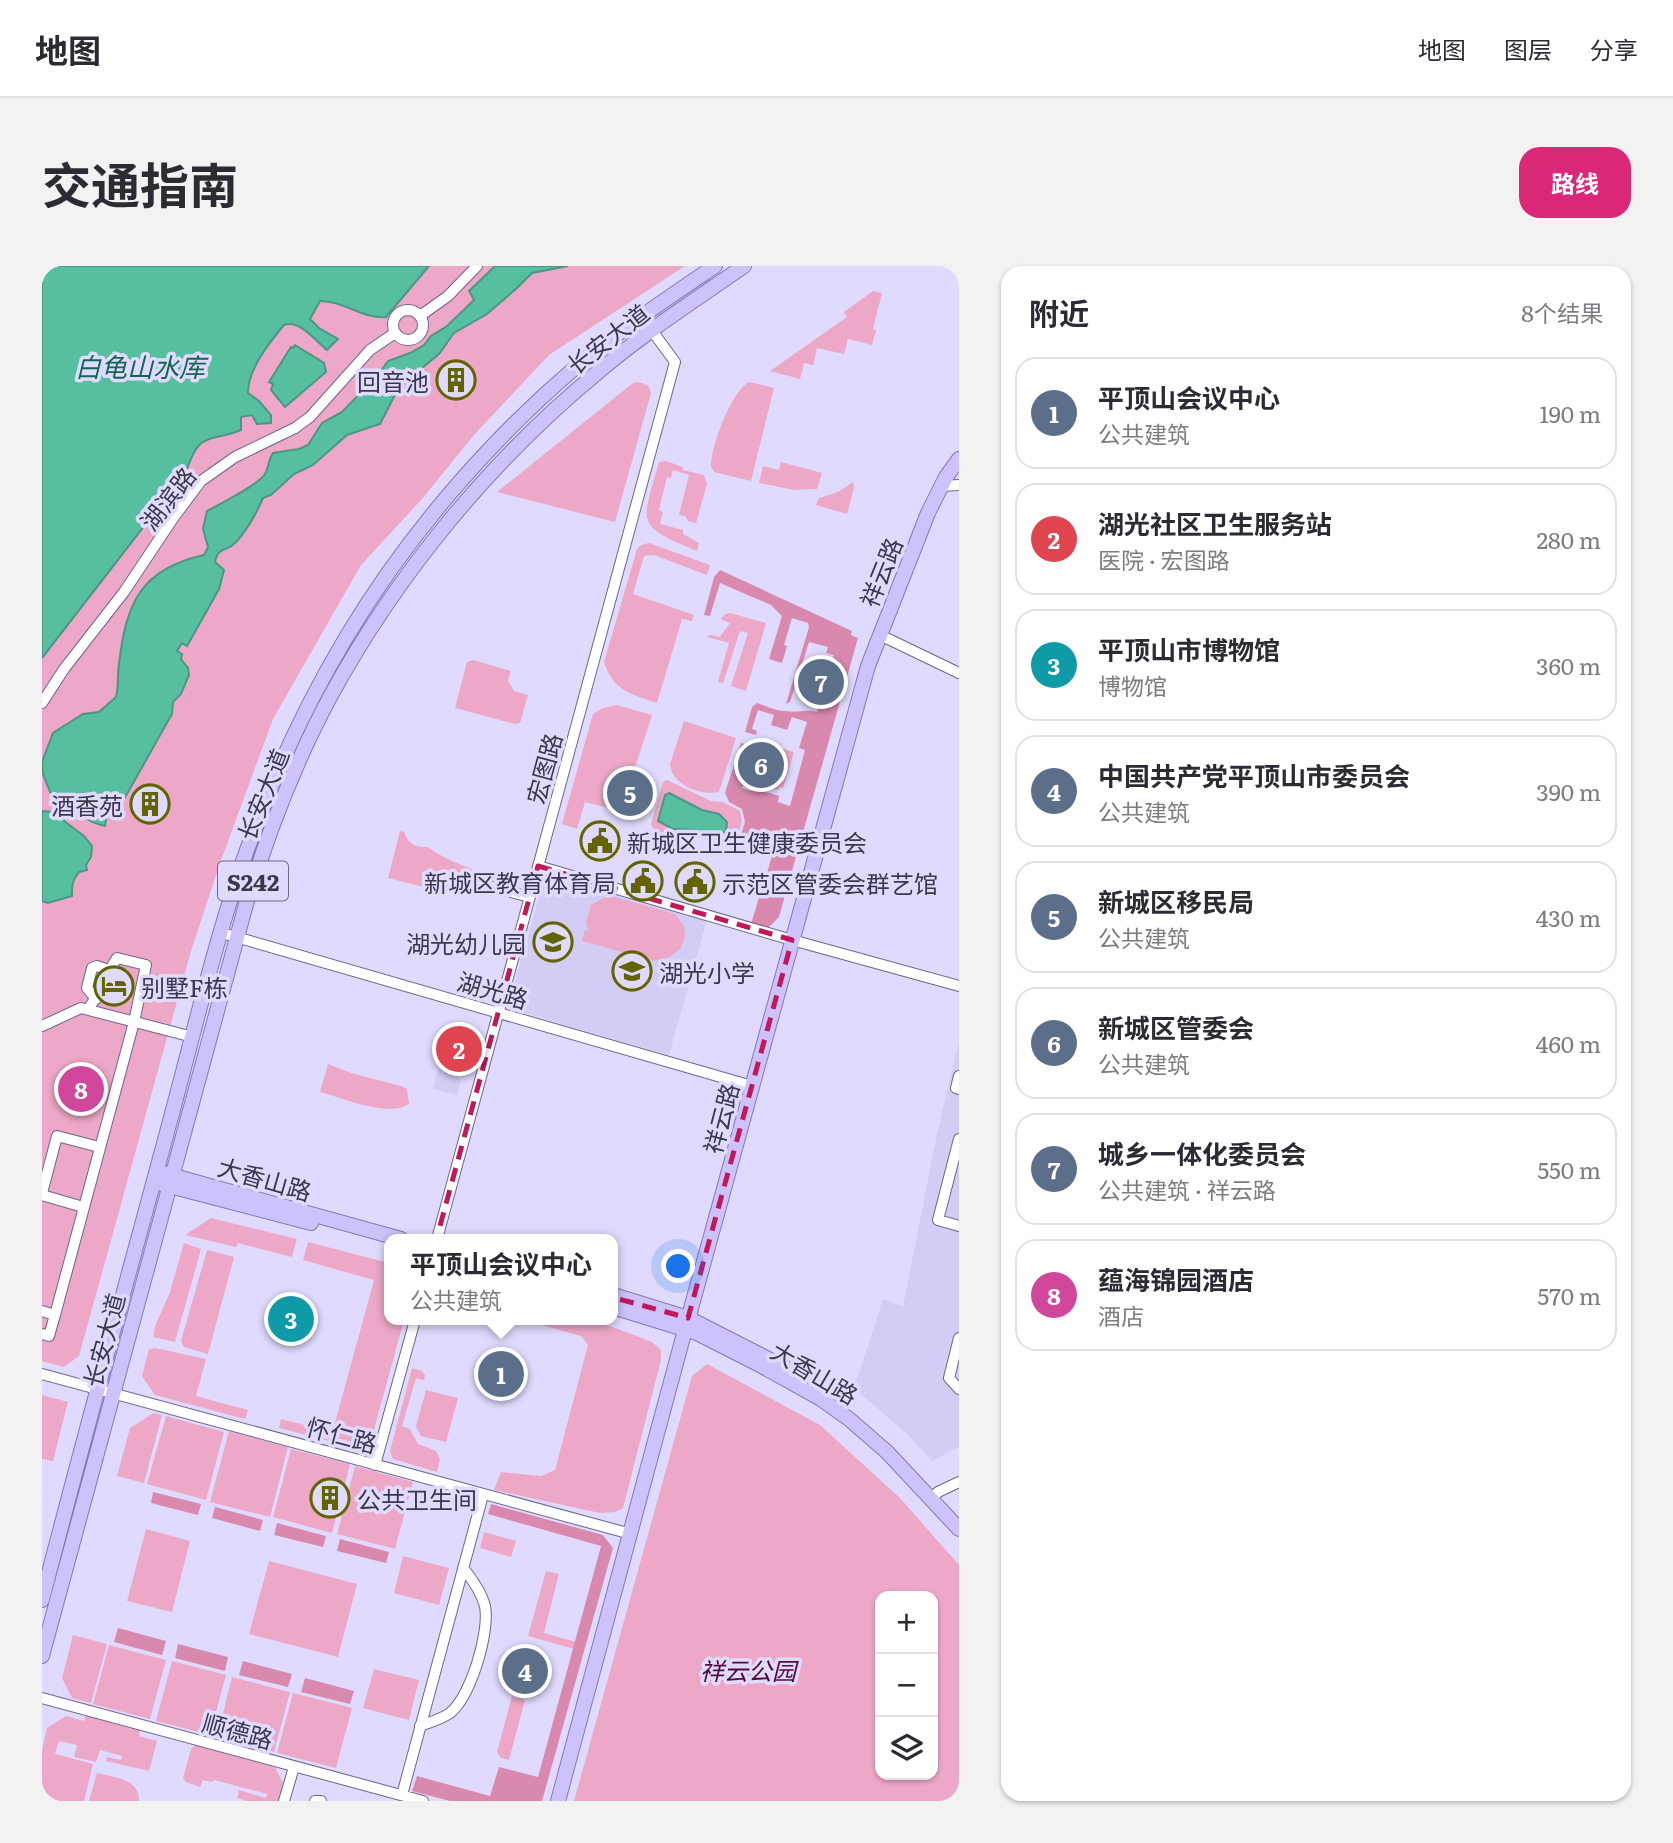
<!DOCTYPE html>
<html lang="zh">
<meta charset="utf-8">
<style>
body{margin:0;font-family:Literata,"Noto Sans SC",serif;background:#f2f2f3;color:#2b2b33}
.controls{position:absolute;right:21px;bottom:21px;display:grid;overflow:hidden;border-radius:14px;box-shadow:0 2px 5px #0004}
.controls button{width:63px;height:63px;display:grid;place-items:center;padding:0;border:0;border-bottom:2px solid #e1e1e2;background:#fff;color:#2b2b33;font:35px sans-serif}
.you{position:absolute;left:637px;top:1001px;width:24px;height:24px;margin:-18px;border:5px solid #fff;border-radius:50%;background:#1a73e8;box-shadow:0 0 0 10px #1a73e833}
.badge{display:grid;place-items:center;width:46px;height:46px;border-radius:50%;background:#db2777;color:#fff;font-size:23px;font-weight:700}
.pin{position:absolute;translate:-50% -50%;border:4px solid #fff;box-shadow:0 2px 7px #0006}
.popup{position:absolute;left:342px;top:968px;width:234px;height:91px;box-sizing:border-box;display:grid;place-content:center;border-radius:14px;background:#fff;filter:drop-shadow(0 2px 5px #0005);font-size:23px;white-space:nowrap;color:#7c7c81}
.popup b{font-size:26px;color:#2b2b33}
.popup::after{content:'';position:absolute;left:50%;top:100%;margin-left:-14px;border:14px solid transparent;border-top-color:#fff}
.list{margin:0;padding:0;list-style:none}
h2{display:flex;justify-content:space-between;align-items:center;height:91px;margin:0;padding:0 28px;font-size:30px}
h2 small{font-size:23px;font-weight:400;color:#7c7c81}
.list li{display:grid;grid-template-columns:46px 1fr auto;gap:21px;align-items:center;box-sizing:border-box;height:112px;margin:0 14px 14px;padding:0 14px;border:2px solid #e1e1e2;border-radius:21px}
.list b{display:block;font-size:26px;white-space:nowrap}
.list p{margin:0;font-size:23px;white-space:nowrap;color:#7c7c81}
.list em{font-size:23px;font-style:normal;color:#7c7c81}
.icon{flex:none;width:38px;height:38px;fill:none;stroke:currentColor;stroke-width:2;stroke-linecap:round;stroke-linejoin:round}
.map{position:relative;flex:none;width:917px;height:1535px;overflow:hidden;border-radius:21px}
header{display:flex;align-items:center;gap:42px;box-sizing:border-box;height:98px;padding:0 35px;background:#fff;border-bottom:2px solid #e1e1e2}
header strong{font-size:33px}
nav{display:flex;gap:38px;margin-inline-start:auto;font-size:24px}
.intro{display:flex;align-items:center;justify-content:space-between;box-sizing:border-box;height:168px;padding:0 42px}
h1{margin:0;font-size:49px}
.button{padding:18px 32px;border-radius:21px;background:#db2777;color:#fff;font-size:24px;font-weight:700}
main{display:flex;gap:42px;padding:0 42px}
aside{flex:1;background:#fff;border-radius:21px;box-shadow:0 2px 5px #0004}
.map>svg:first-child{display:block}
.built{fill:#d3cdf5}
.green{fill:#eca8c6;fill-rule:evenodd}
.forest{fill:#da89ae}
.water{fill:#55bfa0;stroke:#4d9686;stroke-width:2}
.lines{fill:none;stroke-linecap:round;stroke-linejoin:round}
.minor-casing{stroke:#6c668c;stroke-width:12}
.major-casing{stroke:#8478ba;stroke-width:16}
.minor{stroke:#fff;stroke-width:10}
.major{stroke:#cdc3fa;stroke-width:14}
.marked{fill:none;stroke:#c2185b;stroke-width:5;stroke-dasharray:14 9;stroke-linejoin:round}
.labels{text-anchor:middle;dominant-baseline:central;stroke-width:7;stroke-linejoin:round;paint-order:stroke}
.shield{fill:#e0dbfe;stroke:#6c697f;stroke-width:2}
.shield-label{font-size:23px;font-weight:bold;fill:#3b3849}
.street-label{font-size:24px;fill:#3b3849;stroke:#e0dbfe}
.poi-label{font-size:24px;fill:#3b3849;stroke:#e0dbfe;text-anchor:start}
.park-label{font-size:24px;font-style:italic;fill:#520933;stroke:#e0dbfe}
.water-label{font-size:26px;font-style:italic;fill:#136752;stroke:#e0dbfe}
</style>
<header>
<strong>地图</strong>
<nav><a>地图</a><a>图层</a><a>分享</a></nav>
</header>
<div class="intro"><h1>交通指南</h1><a class="button">路线</a></div>
<main>
<div class="map">
<svg width="917" height="1535" viewBox="0 0 917 1535">
<rect width="100%" height="100%" fill="#e0dbfe"/>
<path class="built" d="M 511,612 L 665,654 L 627,789 L 479,746 L 469,729 L 501,617 Z
M 405,772 L 421,776 L 411,810 L 419,813 L 415,829 L 391,823 Z
M 917,775 L 917,1181 L 890,1195 L 867,1170 L 805,1116 L 815,1113 L 841,1033 L 861,1040 L 895,868 Z"/>
<path class="green" d="M 387,0 L 643,0 L 507,89 L 432,169 L 380,233 L 319,299 L 231,453 L 178,597 L 149,685 L 37,1090 L 22,1101 L 0,1095 L 0,392 L 144,206 C 153,180 159,172 188,168 L 199,151 L 210,149 L 217,135 L 206,127 C 206,106 229,70 246,57 L 255,58 L 285,84 L 295,72 L 277,62 L 268,53 L 278,35 L 293,35 L 332,52 Z
M 831,25 L 840,27 L 831,63 L 834,64 L 830,79 L 806,73 L 802,88 L 775,82 L 771,99 L 762,97 L 758,113 L 728,105 L 805,51 L 802,46 Z
M 596,116 L 606,119 L 609,127 L 573,256 L 455,226 L 591,117 Z
M 707,116 L 732,122 L 709,215 L 672,206 L 669,200 C 669,180 689,126 707,116 Z
M 624,195 L 641,201 L 641,204 L 662,209 L 665,218 L 654,257 L 646,255 L 643,250 L 637,249 L 647,209 L 631,204 L 629,212 L 625,211 L 617,244 L 621,246 L 618,258 L 641,264 L 641,268 L 657,277 L 655,285 C 593,259 599,259 617,196 Z
M 739,196 L 780,207 L 775,223 L 752,224 L 717,217 L 721,200 L 737,204 Z
M 811,216 L 812,222 L 805,248 L 774,239 L 777,232 L 796,226 Z
M 607,277 L 668,299 L 665,309 L 612,289 L 602,290 L 591,328 L 652,349 L 650,355 L 640,353 L 615,437 C 589,428 571,425 562,396 L 595,283 L 599,279 Z
M 688,347 L 724,357 L 704,425 L 689,420 L 706,367 L 698,365 L 681,417 L 676,416 L 687,377 L 665,371 L 668,369 L 678,371 L 688,357 L 678,353 L 684,348 Z
M 431,394 L 469,405 L 466,414 L 472,425 L 486,429 L 478,457 L 473,458 L 413,442 L 425,396 Z
M 575,439 L 610,449 L 579,545 L 543,536 L 535,563 L 520,558 L 551,448 L 561,442 Z
M 642,455 L 694,472 L 677,526 C 658,530 630,519 628,498 Z
M 731,480 L 752,486 L 741,522 L 737,521 L 736,524 L 719,519 Z
M 625,514 L 669,535 L 681,536 L 698,545 L 700,555 L 695,573 L 669,576 L 657,571 L 625,568 L 611,563 L 609,558 L 621,516 Z
M 358,565 L 362,566 C 367,579 373,581 386,581 C 397,590 416,598 430,603 L 432,609 L 449,615 L 448,623 L 429,622 L 414,629 L 346,612 Z
M 569,630 L 633,648 L 642,660 L 643,671 L 638,683 L 628,691 L 613,695 L 540,675 L 543,664 L 547,665 L 544,657 L 549,639 L 561,632 Z
M 286,798 L 309,807 L 359,820 L 365,823 L 367,838 C 346,852 302,832 278,826 Z
M 169,952 L 255,973 L 250,991 L 196,977 L 194,981 L 143,969 Z
M 266,976 L 347,997 L 347,1054 L 362,1054 L 328,1178 L 319,1183 L 237,1162 L 239,1153 L 286,1165 L 291,1164 L 332,1014 L 261,994 Z
M 142,977 L 159,983 L 133,1076 L 111,1071 L 113,1060 L 128,1026 Z
M 165,984 L 192,991 L 166,1088 L 142,1081 L 139,1075 Z
M 482,1054 L 552,1054 L 610,1076 L 619,1084 L 619,1094 L 581,1242 L 573,1246 L 558,1247 L 452,1224 L 459,1206 L 499,1210 L 513,1204 L 546,1079 L 539,1070 Z
M 113,1082 L 164,1093 L 154,1130 L 206,1144 L 203,1153 L 113,1129 L 100,1110 L 107,1083 Z
M 665,1098 L 778,1159 L 858,1232 L 917,1299 L 917,1535 L 532,1535 L 650,1110 ZM 838,1330 L 891,1330 L 891,1509 L 838,1509 Z
M 370,1102 L 380,1105 L 383,1109 L 382,1114 L 374,1112 L 360,1160 L 368,1163 L 376,1178 L 394,1185 L 398,1193 L 395,1206 L 351,1193 L 348,1185 Z
M 384,1124 L 416,1132 L 404,1176 L 379,1170 L 374,1160 Z
M 0,1129 L 26,1136 L 11,1195 L 1,1193 L 0,1195 Z
M 112,1147 L 120,1149 L 102,1217 L 75,1210 L 88,1162 Z
M 124,1150 L 182,1166 L 164,1234 L 105,1218 Z
M 187,1165 L 246,1181 L 228,1251 L 168,1236 Z
M 249,1183 L 308,1198 L 290,1267 L 231,1251 Z
M 313,1200 L 371,1216 L 353,1283 L 295,1268 Z
M 104,1263 L 148,1275 L 130,1346 L 85,1335 Z
M 442,1266 L 474,1275 L 469,1291 L 438,1282 Z
M 361,1290 L 407,1302 L 397,1339 L 352,1327 Z
M 227,1295 L 315,1318 L 296,1391 L 207,1368 Z
M 504,1305 L 517,1308 L 502,1367 L 534,1376 L 532,1383 L 486,1370 Z
M 31,1369 L 65,1378 L 49,1437 L 30,1432 L 20,1412 Z
M 67,1379 L 124,1394 L 108,1453 L 51,1438 Z
M 130,1395 L 184,1409 L 168,1469 L 114,1455 Z
M 332,1403 L 377,1414 L 367,1454 L 321,1442 Z
M 190,1411 L 248,1426 L 232,1486 L 175,1472 Z
M 251,1427 L 310,1442 L 294,1502 L 235,1487 Z
M 470,1430 L 483,1434 L 467,1494 L 459,1492 L 455,1486 Z
M 44,1448 L 98,1464 L 97,1470 L 115,1475 L 107,1505 L 64,1495 L 65,1491 L 79,1494 L 80,1490 L 58,1484 L 54,1496 L 32,1491 L 35,1479 L 17,1475 L 13,1488 L 51,1498 L 42,1535 L 0,1535 L 0,1485 L 5,1462 L 24,1450 L 42,1455 Z
M 153,1479 L 233,1501 L 241,1517 L 237,1535 L 205,1535 L 195,1532 L 197,1524 L 224,1532 L 225,1528 L 172,1514 L 170,1516 L 161,1514 L 158,1521 L 144,1516 L 141,1512 L 149,1483 Z
M 55,1507 C 72,1511 98,1513 97,1535 L 47,1535 Z"/>
<path class="forest" d="M 678,304 L 810,365 L 809,369 L 816,372 L 737,651 L 727,661 L 709,658 L 718,628 L 721,628 L 722,625 L 720,624 L 730,590 L 732,590 L 733,587 L 697,574 L 703,556 L 700,543 L 687,536 L 683,527 L 699,477 L 718,483 L 709,513 L 703,512 L 700,522 L 709,525 L 710,522 L 737,530 L 736,536 L 748,540 L 763,484 L 757,482 L 765,456 L 750,451 L 745,464 L 729,459 L 732,449 L 716,444 L 710,463 L 715,465 L 714,469 L 703,466 L 710,441 L 715,437 C 724,440 734,445 743,445 C 756,447 763,443 775,446 L 792,389 L 784,387 L 786,381 L 767,376 L 748,436 L 744,438 L 767,361 L 766,357 L 750,352 L 742,379 L 745,380 L 740,397 L 727,393 L 740,350 L 729,339 L 678,317 L 668,350 L 662,349 L 672,311 Z
M 111,1226 L 159,1238 L 156,1249 L 109,1237 Z
M 449,1238 L 561,1269 L 571,1282 L 500,1535 L 408,1535 L 370,1525 L 375,1510 L 448,1530 L 457,1501 L 496,1511 L 559,1280 L 446,1248 Z
M 173,1241 L 221,1254 L 218,1265 L 170,1252 Z
M 235,1257 L 284,1270 L 281,1281 L 232,1269 Z
M 298,1273 L 347,1286 L 344,1297 L 295,1285 Z
M 76,1362 L 124,1375 L 120,1389 L 72,1376 Z
M 136,1378 L 186,1391 L 183,1405 L 133,1392 Z
M 201,1395 L 250,1408 L 246,1421 L 197,1409 Z
M 263,1412 L 312,1425 L 308,1438 L 259,1426 Z"/>
<path class="water" d="M 0,0 L 387,0 L 344,51 C 320,53 303,35 278,35 L 268,53 L 277,62 L 296,73 L 285,84 C 274,75 257,53 242,59 C 227,77 206,103 206,127 L 217,135 L 229,149 L 229,157 L 215,158 L 210,149 L 199,151 L 199,164 C 165,177 157,165 144,206 L 0,392 Z
M 453,0 L 526,0 L 490,7 L 475,22 L 445,48 L 412,67 L 397,88 L 357,121 L 338,158 L 305,169 L 271,199 L 252,208 L 229,229 L 221,232 C 215,246 204,266 193,277 C 184,287 177,279 173,296 L 182,304 L 177,323 L 145,380 L 140,377 L 135,385 L 140,388 L 139,393 L 146,402 L 147,409 L 139,428 L 131,436 L 130,448 L 72,551 L 65,548 L 63,560 C 49,557 38,550 31,538 L 25,538 L 21,548 L 22,555 L 42,570 L 50,580 L 49,591 L 44,599 L 45,604 L 37,606 C 30,615 30,619 30,630 L 6,637 L 0,635 L 0,545 L 13,546 L 17,536 L 8,526 L 1,508 L 0,496 L 11,467 L 41,448 L 57,446 L 74,431 C 77,420 75,410 77,398 C 84,338 98,303 162,289 L 166,281 L 161,263 L 165,245 C 179,237 215,220 223,208 C 227,201 226,194 231,187 L 257,183 L 266,179 L 280,157 L 300,146 L 336,109 L 346,95 L 368,87 L 382,79 L 389,70 L 405,60 L 432,34 L 427,25 Z
M 253,79 L 282,97 L 284,106 L 243,141 L 229,124 L 231,118 L 227,116 L 249,81 L 251,82 Z
M 627,527 L 660,544 L 677,548 L 685,556 L 684,566 L 666,568 L 654,564 L 631,563 L 616,555 L 623,529 Z"/>
<g class="lines">
<g class="minor-casing">
<path id="minor" d="M351 59a15 15 0 1 1 30 0a15 15 0 1 1-30 0Z
M 378,50 L 406,30 L 435,0
M 899,220 L 917,219
M 838,369 L 917,407
M 0,437 L 22,403 L 82,326 L 132,251 L 159,215 L 193,191 L 253,162 L 268,151 L 328,84 L 353,67
M 496,600 L 750,674 L 917,720
M 450,621 L 488,631
M 180,667 L 710,820
M 54,733 L 45,722 L 50,702 L 55,700 L 66,704
M 0,760 L 39,742 L 151,771
M 917,810 L 914,822 L 917,823
M 917,873 L 896,954 L 917,960
M 0,927 L 15,870 L 57,881
M 0,929 L 41,941
M 395,973 L 633,96 L 600,51
M 0,1045 L 13,1049 L 7,1070 L 0,1068
M 13,1049 L 92,756 L 104,699 L 75,692 C 64,708 58,728 46,743
M 917,1072 L 907,1112 L 917,1123
M 0,1108 L 589,1268
M 333,1199 L 373,1054
M 890,1232 L 896,1226 L 917,1216
M 0,1432 L 381,1535
M 378,1460 C 388,1456 400,1453 408,1447 C 429,1430 448,1366 443,1340 C 439,1325 430,1313 421,1302
M 360,1529 L 441,1229
M 242,1535 L 252,1501
M 273,1535 L 279,1535"/>
</g>
<g class="major-casing">
<path id="major" d="M 121,907 L 359,973
M 120,918 L 269,957
M 571,1029 L 646,1052 L 744,1102
M 571,1041 L 655,1067 L 716,1098 L 779,1133 L 807,1153 L 845,1186 L 917,1263
M 0,1334 C 41,1174 85,1015 128,855 C 156,751 180,644 220,544 C 243,484 272,425 305,370 C 365,270 446,176 535,100 C 578,64 626,32 673,0
M 0,1390 L 203,642 C 225,569 252,498 288,431 C 355,308 448,195 556,106 C 602,67 653,34 702,0
M 516,1535 L 637,1086 L 826,400 L 886,247 L 904,211 L 917,193"/>
</g>
<use href="#minor" class="minor"/>
<use href="#major" class="major"/>
</g>
<path class="marked" d="M 496,600 L 750,674 L 646,1052 L 392,982 Z"/>
<defs>
<g id="building-ring" transform="scale(2.0125)"><circle r="9.5" fill="#e0dbfe" stroke="#626400" stroke-width="1.5"/><path d="M-4-6H4V6H1V3H-1V6H-4ZM-2.5-4.3h1.7v1.8h-1.7ZM.8-4.3h1.7v1.8H.8ZM-2.5-1h1.7V.8h-1.7ZM.8-1h1.7V.8H.8Z" fill="#626400"/></g>
<g id="civic-ring" transform="scale(2.0125)"><circle r="9.5" fill="#e0dbfe" stroke="#626400" stroke-width="1.5"/><path d="M-.6-6.5H3V-4.5H.6V-3L4-1V1h2V6H-6V1h2V-1L-.6-3ZM-1.2 2.5V6h2.4V2.5Z" fill="#626400"/></g>
<g id="school-ring" transform="scale(2.0125)"><circle r="9.5" fill="#e0dbfe" stroke="#626400" stroke-width="1.5"/><path d="M0-5L7-2L0 1L-7-2ZM-4 1L0 2.5L4 1V4Q0 6-4 4Z" fill="#626400"/></g>
<g id="hotel-ring" transform="scale(2.0125)"><circle r="9.5" fill="#e0dbfe" stroke="#626400" stroke-width="1.5"/><path d="M-6-4.5h1.5V1H6V5H4.5V3h-9V5H-6ZM-4 0a1.8 1.8 0 1 1 3.6 0ZM.5 0V-2.5h3Q6-2.5 6 0Z" fill="#626400"/></g>
</defs>
<g fill-rule="evenodd">
<use href="#building-ring" x="414" y="114"/>
<use href="#building-ring" x="108" y="538"/>
<use href="#civic-ring" x="558" y="575"/>
<use href="#civic-ring" x="601" y="615"/>
<use href="#civic-ring" x="653" y="616"/>
<use href="#school-ring" x="511" y="676"/>
<use href="#school-ring" x="590" y="705"/>
<use href="#hotel-ring" x="72" y="720"/>
<use href="#building-ring" x="288" y="1232"/>
</g>
<g class="labels">
<rect class="shield" x="176" y="595.5" width="70" height="39" rx="5"/>
<g class="shield-label">
<text x="211" y="615">S242</text>
</g>
<g class="street-label">
<text transform="translate(565 72) rotate(-38)">长安大道</text>
<text transform="translate(125 232) rotate(-52)">湖滨路</text>
<text transform="translate(838 306) rotate(-68)">祥云路</text>
<text transform="translate(501 502) rotate(-75)">宏图路</text>
<text transform="translate(220 528) rotate(-68)">长安大道</text>
<text transform="translate(451 723) rotate(16)">湖光路</text>
<text transform="translate(678 852) rotate(-75)">祥云路</text>
<text transform="translate(223 912) rotate(16)">大香山路</text>
<text transform="translate(61 1074) rotate(-75)">长安大道</text>
<text transform="translate(773 1106) rotate(31)">大香山路</text>
<text transform="translate(300 1168) rotate(15)">怀仁路</text>
<text transform="translate(196 1464) rotate(15)">顺德路</text>
</g>
<g class="poi-label">
<text x="387" y="114" text-anchor="end">回音池</text>
<text x="81" y="538" text-anchor="end">酒香苑</text>
<text x="585" y="575">新城区卫生健康委员会</text>
<text x="574" y="615" text-anchor="end">新城区教育体育局</text>
<text x="680" y="616">示范区管委会群艺馆</text>
<text x="484" y="676" text-anchor="end">湖光幼儿园</text>
<text x="617" y="705">湖光小学</text>
<text x="99" y="720">别墅F栋</text>
<text x="315" y="1232">公共卫生间</text>
</g>
<g class="park-label">
<text x="706" y="1403">祥云公园</text>
</g>
<g class="water-label">
<text x="98" y="99">白龟山水库</text>
</g>
</g>
</svg>
<div class="controls">
<button>+</button>
<button>−</button>
<button><svg class="icon" aria-label="layers" viewBox="0 0 24 24"><path d="M12 4l9 5-9 5-9-5zM3 14l9 5 9-5"/></svg></button>
</div>
<div class="you"></div>
<div class="pin badge" style="left:459px;top:1108px;background:#5c6f8a">1</div>
<div class="popup"><b>平顶山会议中心</b>公共建筑</div>
<div class="pin badge" style="left:417px;top:783px;background:#e0444e">2</div>
<div class="pin badge" style="left:249px;top:1053px;background:#0f9aa8">3</div>
<div class="pin badge" style="left:483px;top:1405px;background:#5c6f8a">4</div>
<div class="pin badge" style="left:588px;top:527px;background:#5c6f8a">5</div>
<div class="pin badge" style="left:719px;top:499px;background:#5c6f8a">6</div>
<div class="pin badge" style="left:779px;top:416px;background:#5c6f8a">7</div>
<div class="pin badge" style="left:39px;top:823px;background:#d1479c">8</div>
</div>
<aside>
<h2>附近<small>8个结果</small></h2>
<ul class="list">
<li><span class="badge" style="background:#5c6f8a">1</span><div><b>平顶山会议中心</b><p>公共建筑</p></div><em>190 m</em></li>
<li><span class="badge" style="background:#e0444e">2</span><div><b>湖光社区卫生服务站</b><p>医院 · 宏图路</p></div><em>280 m</em></li>
<li><span class="badge" style="background:#0f9aa8">3</span><div><b>平顶山市博物馆</b><p>博物馆</p></div><em>360 m</em></li>
<li><span class="badge" style="background:#5c6f8a">4</span><div><b>中国共产党平顶山市委员会</b><p>公共建筑</p></div><em>390 m</em></li>
<li><span class="badge" style="background:#5c6f8a">5</span><div><b>新城区移民局</b><p>公共建筑</p></div><em>430 m</em></li>
<li><span class="badge" style="background:#5c6f8a">6</span><div><b>新城区管委会</b><p>公共建筑</p></div><em>460 m</em></li>
<li><span class="badge" style="background:#5c6f8a">7</span><div><b>城乡一体化委员会</b><p>公共建筑 · 祥云路</p></div><em>550 m</em></li>
<li><span class="badge" style="background:#d1479c">8</span><div><b>蕴海锦园酒店</b><p>酒店</p></div><em>570 m</em></li>
</ul>
</aside>
</main>
